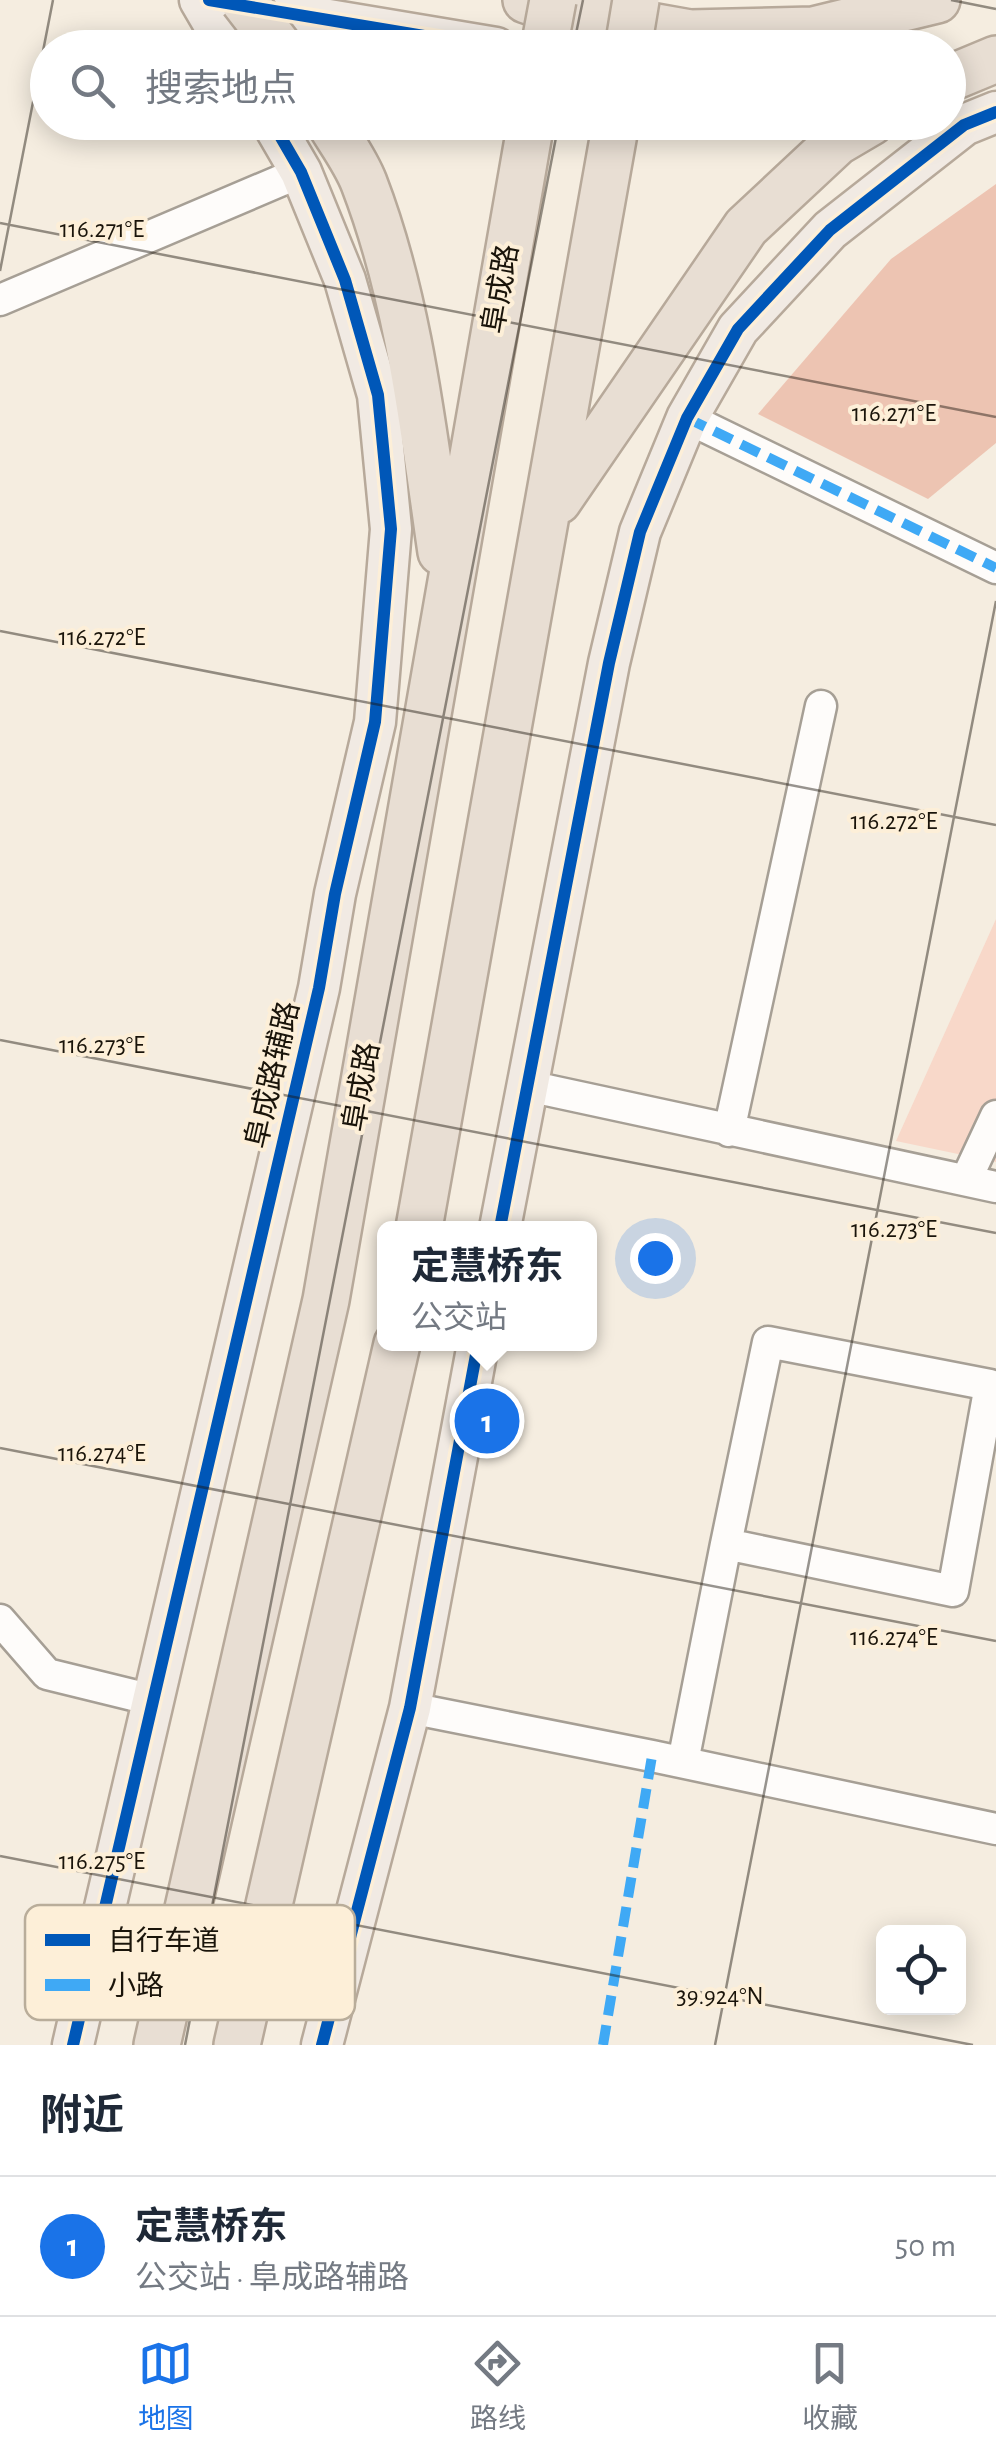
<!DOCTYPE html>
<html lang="zh">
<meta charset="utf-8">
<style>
body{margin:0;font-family:"Alegreya Sans","Noto Sans SC",sans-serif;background:#f2f2f3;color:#1f2937}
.controls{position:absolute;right:30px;bottom:30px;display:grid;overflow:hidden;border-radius:15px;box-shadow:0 5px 25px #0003}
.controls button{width:90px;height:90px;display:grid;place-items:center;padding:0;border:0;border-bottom:2px solid #e0e1e3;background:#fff;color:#1f2937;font:50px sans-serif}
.you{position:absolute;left:655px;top:1258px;width:35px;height:35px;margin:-25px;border:8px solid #fff;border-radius:50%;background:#1a73e8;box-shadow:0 0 0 15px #1a73e833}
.badge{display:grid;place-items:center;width:65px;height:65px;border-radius:50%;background:#1a73e8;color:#fff;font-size:32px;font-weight:700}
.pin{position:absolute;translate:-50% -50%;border:5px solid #fff;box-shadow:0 2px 10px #0006}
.popup{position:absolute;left:377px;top:1221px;width:220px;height:130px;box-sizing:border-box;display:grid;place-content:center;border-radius:15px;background:#fff;filter:drop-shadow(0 2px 8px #0005);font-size:32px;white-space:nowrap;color:#747a83}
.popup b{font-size:38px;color:#1f2937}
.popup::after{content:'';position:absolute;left:50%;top:100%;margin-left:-20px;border:20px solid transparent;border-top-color:#fff}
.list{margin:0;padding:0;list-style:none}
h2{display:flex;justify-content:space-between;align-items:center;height:130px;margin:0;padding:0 40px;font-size:42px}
h2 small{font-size:32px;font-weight:400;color:#747a83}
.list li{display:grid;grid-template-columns:65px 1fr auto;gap:30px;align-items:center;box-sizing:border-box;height:140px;padding:0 40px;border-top:2px solid #e0e1e3}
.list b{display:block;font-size:38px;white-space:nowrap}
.list p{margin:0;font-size:32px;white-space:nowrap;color:#747a83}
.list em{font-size:32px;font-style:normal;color:#747a83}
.icon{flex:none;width:55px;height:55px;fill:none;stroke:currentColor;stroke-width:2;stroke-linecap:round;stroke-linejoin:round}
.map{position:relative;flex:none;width:996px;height:2045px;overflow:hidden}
.search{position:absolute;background:#fff;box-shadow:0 5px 25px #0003;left:30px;right:30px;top:30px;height:110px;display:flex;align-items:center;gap:25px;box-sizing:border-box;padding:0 35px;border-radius:55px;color:#747a83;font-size:38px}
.sheet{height:270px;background:#fff}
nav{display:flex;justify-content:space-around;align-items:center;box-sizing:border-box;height:140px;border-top:2px solid #e0e1e3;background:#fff;font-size:28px;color:#747a83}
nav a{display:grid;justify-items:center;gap:5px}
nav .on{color:#1a73e8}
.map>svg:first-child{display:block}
.green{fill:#f8d8c9}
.forest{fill:#edc4b2}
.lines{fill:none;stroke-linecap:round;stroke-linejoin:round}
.minor-casing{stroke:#a69f95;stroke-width:35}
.major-casing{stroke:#b7a99a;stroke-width:45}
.highway-casing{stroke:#b7a99a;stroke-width:50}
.minor{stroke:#fefcfa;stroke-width:30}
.major{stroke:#f1eae3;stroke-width:40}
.highway{stroke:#e8ded3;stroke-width:45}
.highway-bridge-casing{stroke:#b7a99a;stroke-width:50;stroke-linecap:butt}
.highway-bridge{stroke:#e8ded3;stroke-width:45}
.quiet{stroke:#3fa9f5;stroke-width:10;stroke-dasharray:20 10;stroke-linecap:butt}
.cycleway-casing{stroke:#fdefd8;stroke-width:19}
.cycleway{stroke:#0057b8;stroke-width:12}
.ticks{fill:none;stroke:#1a140a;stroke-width:2.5;stroke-opacity:0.45}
.labels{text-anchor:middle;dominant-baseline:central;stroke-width:8;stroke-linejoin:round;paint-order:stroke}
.street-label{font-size:30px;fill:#1a140a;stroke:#fdefd8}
.key{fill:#fdefd8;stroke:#b9ad9a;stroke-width:2.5}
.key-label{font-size:28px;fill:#1a140a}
.ticks-label{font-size:25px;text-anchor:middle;fill:#1a140a;stroke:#fdefd8;stroke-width:8;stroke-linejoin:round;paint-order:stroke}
</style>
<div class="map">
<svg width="996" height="2045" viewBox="0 0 996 2045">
<rect width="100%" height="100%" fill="#f5ede0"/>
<path class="green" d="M 996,919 L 996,1162 L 896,1141 Z"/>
<path class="forest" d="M 996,184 L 996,443 L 928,499 L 758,414 L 891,259 Z"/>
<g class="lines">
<g class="minor-casing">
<path id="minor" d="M 0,300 L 301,172
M 687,418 L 996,568
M 528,1086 L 996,1187
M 729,1131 L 821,706
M 966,1180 L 996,1116
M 0,1620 L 47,1674 L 153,1700
M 410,1708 L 652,1756 L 996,1829
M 683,1762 L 726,1544 L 953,1591 L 990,1385 L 768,1342 L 726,1544"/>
</g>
<g class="major-casing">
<path id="major" d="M 200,0 L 228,48
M 209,0 L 496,48
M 500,1228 L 609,663 L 640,532 L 687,418 L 738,329 L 830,230 L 964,125 L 996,112
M 73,2045 L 319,988 L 335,894 L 375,722 L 391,529 L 378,395 L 345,280 L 301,172 L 272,122
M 322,2045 L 410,1708 L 478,1344"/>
</g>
<g class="highway-casing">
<path id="highway" d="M 526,0 L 549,8 L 690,33 L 813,30 L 937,0
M 948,79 L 996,59
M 329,122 C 341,142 356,162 364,183 C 409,300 423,429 441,552
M 558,501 L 746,227 L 837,142 L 871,122
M 419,1228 L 616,122
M 157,2045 L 326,1300 L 531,122
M 237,2045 L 397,1344"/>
</g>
<use href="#minor" class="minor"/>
<use href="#major" class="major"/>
<use href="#highway" class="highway"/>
<g class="highway-bridge-casing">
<path id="highway-bridge" d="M 243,0 L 280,48
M 544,48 L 553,0
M 628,48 L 636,0"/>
</g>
<use href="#highway-bridge" class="highway-bridge"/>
<path class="quiet" d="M 687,418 L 996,568
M 603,2045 L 652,1756"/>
<g class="cycleway-casing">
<path id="cycleway" d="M 209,0 L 496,48
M 500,1228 L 609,663 L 640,532 L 687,418 L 738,329 L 830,230 L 964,125 L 996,112
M 73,2045 L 319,988 L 335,894 L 375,722 L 391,529 L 378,395 L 345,280 L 301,172 L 272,122
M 322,2045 L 410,1708 L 478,1344"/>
</g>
<use href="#cycleway" class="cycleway"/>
</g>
<path class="ticks" d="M 951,0 L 996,9M 573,48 L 583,0M 0,223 L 996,417M 0,271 L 53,0M 0,631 L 996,825M 0,1040 L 996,1233M 0,1448 L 996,1641M 0,1856 L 973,2045M 185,2045 L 559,122M 715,2045 L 996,601"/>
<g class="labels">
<g class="street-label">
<text transform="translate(501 289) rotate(-80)">阜成路</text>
<text transform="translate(273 1075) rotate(-77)">阜成路辅路</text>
<text transform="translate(362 1087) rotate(-80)">阜成路</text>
</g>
</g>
<rect x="25" y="1905" width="330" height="115" rx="15" class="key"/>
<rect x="45" y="1934" width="45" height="12" fill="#0057b8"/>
<rect x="45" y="1979" width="45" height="12" fill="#3fa9f5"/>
<g class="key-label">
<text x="108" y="1950">自行车道</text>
<text x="108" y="1995">小路</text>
</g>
<g class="ticks-label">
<text x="102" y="237">116.271°E</text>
<text x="894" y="421">116.271°E</text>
<text x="102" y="645">116.272°E</text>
<text x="894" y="829">116.272°E</text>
<text x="102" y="1053">116.273°E</text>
<text x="894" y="1237">116.273°E</text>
<text x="102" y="1461">116.274°E</text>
<text x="894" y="1645">116.274°E</text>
<text x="102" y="1869">116.275°E</text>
<text x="720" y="2004">39.924°N</text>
</g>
</svg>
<div class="controls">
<button><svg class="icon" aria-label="locate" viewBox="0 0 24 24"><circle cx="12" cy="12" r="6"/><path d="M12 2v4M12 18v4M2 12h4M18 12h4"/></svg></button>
</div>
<div class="you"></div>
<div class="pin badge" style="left:487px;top:1421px">1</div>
<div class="popup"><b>定慧桥东</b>公交站</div>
<div class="search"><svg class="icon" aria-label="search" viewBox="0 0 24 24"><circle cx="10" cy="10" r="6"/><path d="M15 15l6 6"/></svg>搜索地点</div>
</div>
<section class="sheet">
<h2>附近<small></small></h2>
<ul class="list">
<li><span class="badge">1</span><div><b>定慧桥东</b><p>公交站 · 阜成路辅路</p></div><em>50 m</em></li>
</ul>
</section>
<nav>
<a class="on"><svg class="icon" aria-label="map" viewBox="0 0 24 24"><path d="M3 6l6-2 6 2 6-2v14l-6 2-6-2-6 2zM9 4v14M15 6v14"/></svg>地图</a>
<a><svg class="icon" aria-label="directions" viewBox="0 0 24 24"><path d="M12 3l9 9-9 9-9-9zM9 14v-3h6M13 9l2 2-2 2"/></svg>路线</a>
<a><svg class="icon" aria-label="saved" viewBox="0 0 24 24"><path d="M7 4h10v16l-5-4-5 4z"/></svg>收藏</a>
</nav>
